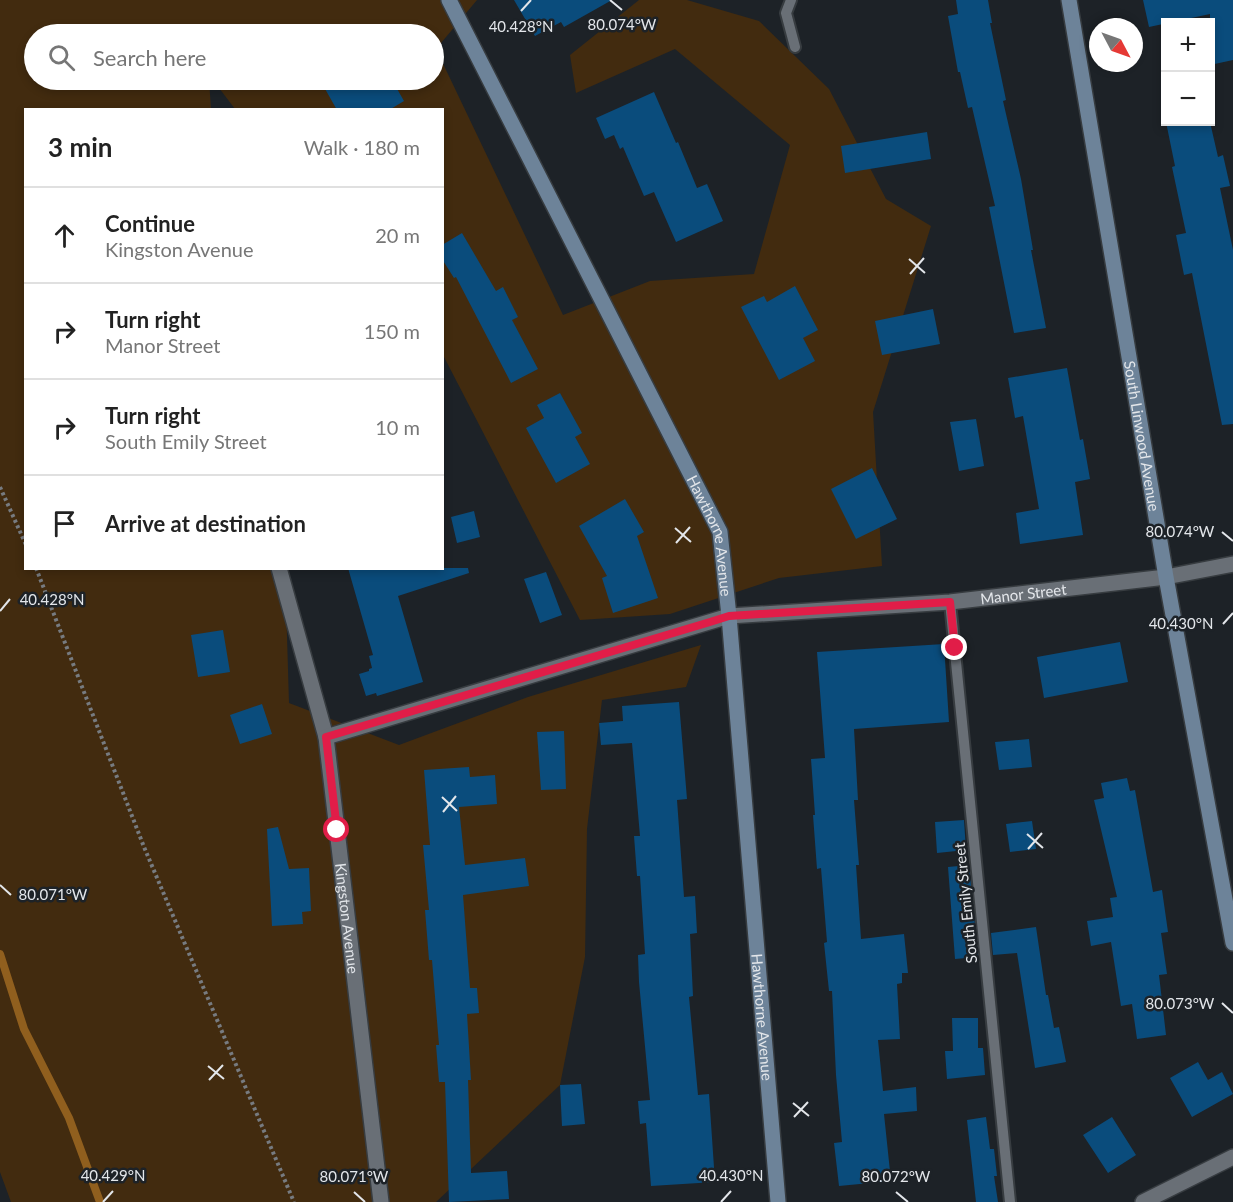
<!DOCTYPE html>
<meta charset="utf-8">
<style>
body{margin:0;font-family:Lato,sans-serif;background:#f6f6f6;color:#222}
.controls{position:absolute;right:18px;top:18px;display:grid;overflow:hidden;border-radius:0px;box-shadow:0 3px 9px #0003}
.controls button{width:54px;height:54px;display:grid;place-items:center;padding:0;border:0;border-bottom:2px solid #e0e0e0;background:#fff;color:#222;font:30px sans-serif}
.compass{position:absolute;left:1089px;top:18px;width:54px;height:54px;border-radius:50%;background:#fff;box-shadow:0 3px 9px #0003;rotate:131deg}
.stop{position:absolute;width:18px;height:18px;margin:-14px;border:4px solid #e11d48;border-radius:50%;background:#fff}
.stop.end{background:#e11d48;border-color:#fff;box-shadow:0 2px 6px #0008}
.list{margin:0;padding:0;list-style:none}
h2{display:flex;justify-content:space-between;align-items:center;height:78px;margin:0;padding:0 24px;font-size:26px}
h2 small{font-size:20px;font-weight:400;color:#767676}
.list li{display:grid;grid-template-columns:39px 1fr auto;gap:18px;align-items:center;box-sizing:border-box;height:96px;padding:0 24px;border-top:2px solid #e0e0e0}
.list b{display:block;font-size:22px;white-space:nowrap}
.list p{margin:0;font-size:20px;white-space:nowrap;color:#767676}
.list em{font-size:20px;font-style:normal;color:#767676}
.icon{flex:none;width:33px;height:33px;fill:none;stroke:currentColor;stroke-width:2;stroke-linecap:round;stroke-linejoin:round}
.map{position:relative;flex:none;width:1233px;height:1202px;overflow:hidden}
.search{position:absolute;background:#fff;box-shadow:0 3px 9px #0003;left:24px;top:24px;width:420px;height:66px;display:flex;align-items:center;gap:15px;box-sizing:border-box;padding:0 21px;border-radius:33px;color:#767676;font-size:22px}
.panel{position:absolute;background:#fff;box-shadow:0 3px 9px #0003;left:24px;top:108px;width:420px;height:462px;border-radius:0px}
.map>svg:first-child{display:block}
.green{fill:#422b0f}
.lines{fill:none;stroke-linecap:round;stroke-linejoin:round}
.stream{stroke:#905f1e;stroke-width:8}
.building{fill:#0a4c7c}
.lane-casing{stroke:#373c40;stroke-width:14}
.street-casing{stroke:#373c40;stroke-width:18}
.secondary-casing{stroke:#373c40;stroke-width:18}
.path{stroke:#777b80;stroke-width:4;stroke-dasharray:3 3;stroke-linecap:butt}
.lane{stroke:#696f76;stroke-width:10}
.street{stroke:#696f76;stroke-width:15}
.secondary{stroke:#6d8399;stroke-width:15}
.route{stroke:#e11d48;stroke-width:8}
.ticks{fill:none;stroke:#e3e6ea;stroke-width:2}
.labels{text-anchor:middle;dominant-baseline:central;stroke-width:5;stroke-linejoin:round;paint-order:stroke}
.street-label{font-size:15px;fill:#e3e6ea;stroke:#1d2227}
.ticks-label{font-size:15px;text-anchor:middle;fill:#e3e6ea;stroke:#1d2227;stroke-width:5;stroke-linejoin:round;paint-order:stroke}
</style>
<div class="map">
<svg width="1233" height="1202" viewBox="0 0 1233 1202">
<rect width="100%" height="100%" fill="#1d2227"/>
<path class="green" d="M 0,0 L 477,0 L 436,49 L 563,315 L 650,281 L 754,274 L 790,145 L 675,49 L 576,93 L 570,55 L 639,0 L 687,0 L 759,21 L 829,89 L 886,199 L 931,226 L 873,412 L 882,566 L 779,578 L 670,614 L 580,620 L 443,355 L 442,110 L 235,109 L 213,80 L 434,80 L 434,34 L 34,34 L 34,80 L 209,80 L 211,109 L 26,110 L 26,568 L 285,569 L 289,703 L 399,745 L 528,697 L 701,645 L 686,687 L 602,700 L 587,829 L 585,957 L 560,1085 L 436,1202 L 11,1202 L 0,1172 Z"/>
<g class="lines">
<path class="stream" d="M 0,954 L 24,1029 L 69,1118 L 100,1202"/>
</g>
<path class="building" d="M 514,0 L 612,0 L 564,27 L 561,22 L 535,36 Z
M 956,0 L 988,0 L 992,23 L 990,23 L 1006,100 L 1003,101 L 1021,179 L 1033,250 L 1031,250 L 1046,328 L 1014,333 L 989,207 L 995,206 L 972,107 L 968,108 L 960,72 L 958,72 L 948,16 L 958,14 Z
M 1143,0 L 1233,0 L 1233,60 L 1210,65 L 1210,14 L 1149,27 Z
M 320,80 L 392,80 L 404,101 L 389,110 L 337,110 Z
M 654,92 L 676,143 L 678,142 L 697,188 L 707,184 L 723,221 L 676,242 L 654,192 L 644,196 L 623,147 L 620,149 L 614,135 L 605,139 L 596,118 Z
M 1166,122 L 1210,122 L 1218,157 L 1223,155 L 1230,186 L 1220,188 L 1233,250 L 1233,424 L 1222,425 L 1192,273 L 1184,275 L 1176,235 L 1186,233 L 1172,167 L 1175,166 Z
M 927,132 L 931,159 L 845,173 L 841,146 Z
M 462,233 L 496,291 L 503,287 L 518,317 L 512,320 L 538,369 L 511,383 L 456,277 L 454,278 L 442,259 L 442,245 Z
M 795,286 L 818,330 L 803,338 L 815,361 L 779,380 L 741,307 L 764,296 L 767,302 Z
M 933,309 L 940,344 L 882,355 L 875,321 Z
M 1067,368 L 1080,440 L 1083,439 L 1090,479 L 1075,482 L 1083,535 L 1020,544 L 1016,513 L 1039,509 L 1023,416 L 1015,418 L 1008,378 Z
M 560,393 L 582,433 L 575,437 L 590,464 L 556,483 L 526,428 L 544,418 L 537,405 Z
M 976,419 L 984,466 L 959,471 L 950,422 Z
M 872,468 L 897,519 L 856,539 L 831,489 Z
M 625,499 L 644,532 L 637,536 L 658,598 L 613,613 L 602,578 L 607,576 L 579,526 Z
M 474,511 L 480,537 L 457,543 L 451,517 Z
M 348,568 L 468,568 L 469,573 L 398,596 L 423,682 L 377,696 L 376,693 L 366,696 L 359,674 L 369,671 L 369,669 L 372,668 L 369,656 L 373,655 Z
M 546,572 L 562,615 L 540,623 L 524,579 Z
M 223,630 L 230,672 L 198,677 L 191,635 Z
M 1120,642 L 1128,682 L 1044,698 L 1037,657 Z
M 944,644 L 949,722 L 854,729 L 858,800 L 854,800 L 859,865 L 856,865 L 861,939 L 904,934 L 908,973 L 902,973 L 902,983 L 897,984 L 900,1039 L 878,1040 L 883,1091 L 916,1087 L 917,1111 L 884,1114 L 891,1181 L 839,1186 L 834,1143 L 842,1142 L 836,1075 L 832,991 L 829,991 L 824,943 L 827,942 L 821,868 L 817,869 L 813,815 L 815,815 L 811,759 L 825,758 L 817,652 Z
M 679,702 L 687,799 L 677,800 L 684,897 L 695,896 L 697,933 L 690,934 L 693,996 L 689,997 L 698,1095 L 709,1094 L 715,1182 L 651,1186 L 646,1123 L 640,1124 L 638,1101 L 650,1100 L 639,982 L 638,955 L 645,954 L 640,876 L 637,876 L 634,836 L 640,836 L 632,743 L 601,745 L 599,723 L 623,721 L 622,706 Z
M 262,704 L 272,734 L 240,744 L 230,715 Z
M 564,731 L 566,789 L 541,790 L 537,732 Z
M 1029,739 L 1032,767 L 999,770 L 995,742 Z
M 469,767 L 470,777 L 495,775 L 497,804 L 459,807 L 465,865 L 525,858 L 529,886 L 463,895 L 470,988 L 477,988 L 479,1013 L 467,1014 L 471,1080 L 468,1080 L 471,1173 L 507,1171 L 509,1199 L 449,1202 L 445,1082 L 439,1082 L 436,1045 L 439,1045 L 432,960 L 429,960 L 425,910 L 429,910 L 423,845 L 430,845 L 424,770 Z
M 1127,778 L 1130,791 L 1135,790 L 1153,892 L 1162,890 L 1168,932 L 1161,933 L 1167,974 L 1159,975 L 1166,1035 L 1137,1039 L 1132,1004 L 1121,1006 L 1111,942 L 1091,946 L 1087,921 L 1113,917 L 1110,898 L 1117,897 L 1094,800 L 1104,798 L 1101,783 Z
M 964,820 L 966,850 L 937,853 L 935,822 Z
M 1032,821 L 1036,849 L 1010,852 L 1006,824 Z
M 278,827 L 289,869 L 309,868 L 311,911 L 302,912 L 303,924 L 272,926 L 267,829 Z
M 969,865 L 978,957 L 955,959 L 948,867 Z
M 1036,927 L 1046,995 L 1048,995 L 1054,1028 L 1059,1027 L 1066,1062 L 1035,1068 L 1017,953 L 993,955 L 991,933 Z
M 952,1018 L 978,1018 L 978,1048 L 983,1048 L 985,1075 L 947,1079 L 945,1051 L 953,1051 Z
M 1198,1062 L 1208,1080 L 1222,1072 L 1233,1094 L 1192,1117 L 1170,1078 Z
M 581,1084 L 585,1124 L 562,1126 L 560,1085 Z
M 986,1117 L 990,1149 L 994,1149 L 997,1176 L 994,1176 L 998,1202 L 976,1202 L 967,1120 Z
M 1112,1117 L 1136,1155 L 1108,1173 L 1083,1135 Z"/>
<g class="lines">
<g class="lane-casing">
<path id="lane" d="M 791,0 L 786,13 L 795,47
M 950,602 L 1010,1202"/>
</g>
<g class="street-casing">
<g id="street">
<path id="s1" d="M 279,568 L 326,737 L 381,1202"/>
<path id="s2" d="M 326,737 L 729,616 L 950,602 L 1166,577 L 1233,564"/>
<path d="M 1143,1202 L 1233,1157"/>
</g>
</g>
<g class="secondary-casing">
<g id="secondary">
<path id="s3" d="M 449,0 L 720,532 L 729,616 L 778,1202"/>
<path id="s4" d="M 1069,0 L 1166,577 L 1233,943"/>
</g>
</g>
<path class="path" d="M 0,487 L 26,545
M 36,568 L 144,847 L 294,1202"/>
<use href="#lane" class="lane"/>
<use href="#street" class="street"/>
<use href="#secondary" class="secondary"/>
</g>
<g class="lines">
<path class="route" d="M 337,830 L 326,737 L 710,622 L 729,616 L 950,602 L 955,648"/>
</g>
<path class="ticks" d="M 610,0 L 622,10M 521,11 L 531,0M 909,259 L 925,273M 910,274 L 924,258M 675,528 L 691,542M 1222,532 L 1233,541M 676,543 L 690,527M 0,611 L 10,599M 1223,624 L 1233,613M 442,797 L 457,811M 443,812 L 456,796M 1027,834 L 1043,848M 1028,849 L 1042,833M 0,885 L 11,895M 1222,1003 L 1233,1013M 208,1066 L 224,1079M 209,1080 L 223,1065M 793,1103 L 809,1116M 794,1117 L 808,1102M 354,1192 L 365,1202M 896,1192 L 908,1202M 103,1202 L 113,1191M 721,1202 L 731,1191"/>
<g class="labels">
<g class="street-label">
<text stroke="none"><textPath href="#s4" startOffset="442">South Linwood Avenue</textPath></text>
<text stroke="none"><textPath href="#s3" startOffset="598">Hawthorne Avenue</textPath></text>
<text stroke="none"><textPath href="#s2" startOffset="716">Manor Street</textPath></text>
<text transform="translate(965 903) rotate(-96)">South Emily Street</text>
<text stroke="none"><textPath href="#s1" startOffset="358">Kingston Avenue</textPath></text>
<text stroke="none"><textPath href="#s3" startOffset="1084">Hawthorne Avenue</textPath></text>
</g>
</g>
<g class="ticks-label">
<text x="622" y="30">80.074°W</text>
<text x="521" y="32">40.428°N</text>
<text x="1180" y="537">80.074°W</text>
<text x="52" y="605">40.428°N</text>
<text x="1181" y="629">40.430°N</text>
<text x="53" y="900">80.071°W</text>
<text x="1180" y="1009">80.073°W</text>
<text x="113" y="1181">40.429°N</text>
<text x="731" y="1181">40.430°N</text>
<text x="354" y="1182">80.071°W</text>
<text x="896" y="1182">80.072°W</text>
</g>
</svg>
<div class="controls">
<button>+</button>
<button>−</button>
</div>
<svg class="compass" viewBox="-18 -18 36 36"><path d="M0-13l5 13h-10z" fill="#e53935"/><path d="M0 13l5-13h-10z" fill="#767676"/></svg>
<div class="stop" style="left:337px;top:830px"></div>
<div class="stop end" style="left:955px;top:648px"></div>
<div class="search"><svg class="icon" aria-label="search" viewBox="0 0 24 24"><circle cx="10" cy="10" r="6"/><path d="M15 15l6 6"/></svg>Search here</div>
<section class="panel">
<h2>3 min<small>Walk · 180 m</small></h2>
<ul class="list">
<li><svg class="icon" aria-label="ahead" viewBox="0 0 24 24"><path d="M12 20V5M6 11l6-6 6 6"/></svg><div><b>Continue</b><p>Kingston Avenue</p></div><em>20 m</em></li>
<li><svg class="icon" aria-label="right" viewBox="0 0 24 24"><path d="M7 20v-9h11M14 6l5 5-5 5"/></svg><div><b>Turn right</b><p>Manor Street</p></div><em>150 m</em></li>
<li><svg class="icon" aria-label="right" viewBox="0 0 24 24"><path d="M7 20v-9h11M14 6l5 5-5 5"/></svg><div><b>Turn right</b><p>South Emily Street</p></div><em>10 m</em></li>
<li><svg class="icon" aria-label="arrive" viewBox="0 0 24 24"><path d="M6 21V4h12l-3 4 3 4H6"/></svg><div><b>Arrive at destination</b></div></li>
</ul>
</section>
</div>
